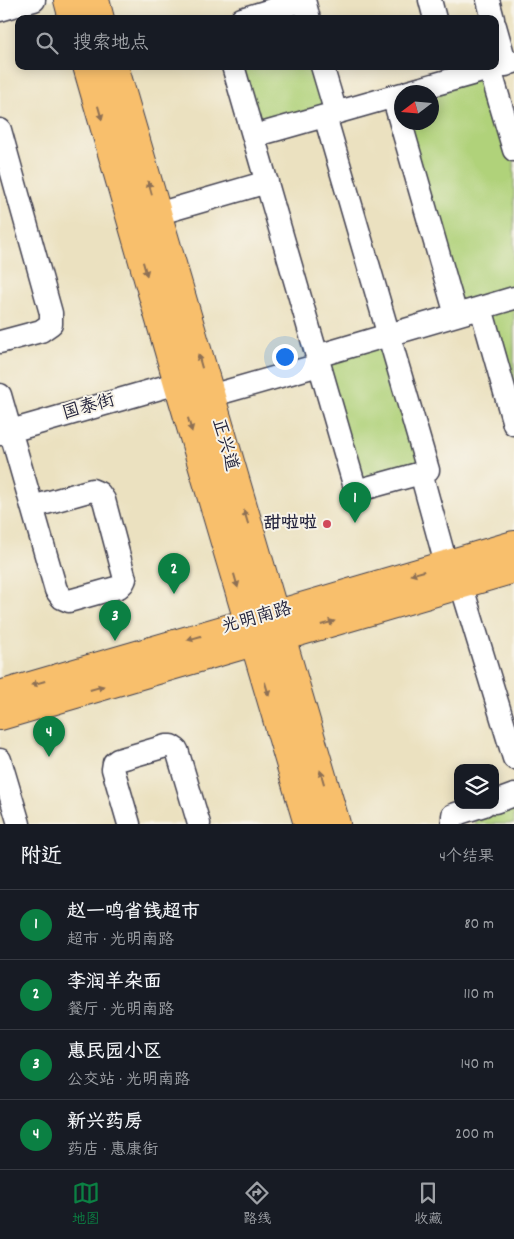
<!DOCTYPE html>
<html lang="zh">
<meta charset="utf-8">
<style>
body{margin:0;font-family:Dekko,"LXGW WenKai TC",sans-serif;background:#20242c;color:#f1f3f6}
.controls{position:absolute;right:15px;bottom:15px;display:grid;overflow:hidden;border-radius:10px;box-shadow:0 2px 12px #0003}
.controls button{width:45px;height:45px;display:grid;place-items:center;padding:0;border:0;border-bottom:1px solid #363941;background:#171b24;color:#f1f3f6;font:25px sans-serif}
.compass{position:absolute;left:394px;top:85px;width:45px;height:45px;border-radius:50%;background:#171b24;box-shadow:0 2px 12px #0003;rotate:254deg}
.you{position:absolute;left:284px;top:356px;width:18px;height:18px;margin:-12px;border:4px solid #fff;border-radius:50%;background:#1a73e8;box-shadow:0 0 0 8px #1a73e833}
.badge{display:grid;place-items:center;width:32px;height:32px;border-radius:50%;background:#0b8043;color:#fff;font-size:16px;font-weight:700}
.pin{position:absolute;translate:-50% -41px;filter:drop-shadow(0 1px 2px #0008)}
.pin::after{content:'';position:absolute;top:26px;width:18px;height:15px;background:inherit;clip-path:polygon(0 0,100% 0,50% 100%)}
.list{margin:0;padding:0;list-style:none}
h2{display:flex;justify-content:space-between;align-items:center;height:65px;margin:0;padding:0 20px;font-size:21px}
h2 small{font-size:16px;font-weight:400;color:#9ea1a6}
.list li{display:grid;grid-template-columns:32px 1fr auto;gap:15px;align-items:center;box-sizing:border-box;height:70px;padding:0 20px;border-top:1px solid #363941}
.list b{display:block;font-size:19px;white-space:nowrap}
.list p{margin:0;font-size:16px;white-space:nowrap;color:#9ea1a6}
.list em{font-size:16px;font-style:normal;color:#9ea1a6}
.icon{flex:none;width:28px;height:28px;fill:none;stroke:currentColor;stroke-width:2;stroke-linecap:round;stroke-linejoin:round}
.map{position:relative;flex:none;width:514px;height:824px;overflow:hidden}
.search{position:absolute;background:#171b24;box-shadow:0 2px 12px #0003;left:15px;right:15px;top:15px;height:55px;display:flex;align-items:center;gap:12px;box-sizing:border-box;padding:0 18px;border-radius:10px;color:#9ea1a6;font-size:19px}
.sheet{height:345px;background:#171b24}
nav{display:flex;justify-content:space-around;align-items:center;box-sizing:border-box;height:70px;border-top:1px solid #363941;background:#171b24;font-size:14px;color:#9ea1a6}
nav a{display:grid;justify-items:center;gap:2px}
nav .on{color:#0b8043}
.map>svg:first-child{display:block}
.green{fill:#b0d27a;stroke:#697a5a}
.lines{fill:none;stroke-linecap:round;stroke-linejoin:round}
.minor-casing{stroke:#403f4f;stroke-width:25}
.major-casing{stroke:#403f4f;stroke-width:30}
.minor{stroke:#fff;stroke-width:22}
.major{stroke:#f8bf6c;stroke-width:28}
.oneway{fill:#8d7054}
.poi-dot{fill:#d1495b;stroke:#f7f3e8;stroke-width:2}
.labels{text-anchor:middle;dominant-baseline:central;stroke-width:4;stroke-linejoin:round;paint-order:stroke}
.street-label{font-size:18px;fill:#22223b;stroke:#f7f3e8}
.poi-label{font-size:18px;font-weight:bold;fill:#22223b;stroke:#f7f3e8;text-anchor:end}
</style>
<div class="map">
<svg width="514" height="824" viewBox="0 0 514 824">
<rect width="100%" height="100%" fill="#f7f3e8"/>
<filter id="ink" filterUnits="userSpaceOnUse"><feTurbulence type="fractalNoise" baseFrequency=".02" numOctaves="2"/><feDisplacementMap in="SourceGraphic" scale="10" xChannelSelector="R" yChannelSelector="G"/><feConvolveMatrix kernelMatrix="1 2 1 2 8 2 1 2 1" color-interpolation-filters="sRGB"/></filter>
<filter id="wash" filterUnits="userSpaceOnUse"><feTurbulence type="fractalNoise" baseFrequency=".0096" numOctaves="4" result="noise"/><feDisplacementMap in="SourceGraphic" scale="20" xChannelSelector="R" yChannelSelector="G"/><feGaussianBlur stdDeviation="1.12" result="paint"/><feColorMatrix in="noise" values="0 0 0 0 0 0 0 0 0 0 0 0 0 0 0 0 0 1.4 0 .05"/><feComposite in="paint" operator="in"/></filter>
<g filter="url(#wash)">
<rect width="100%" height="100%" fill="#ebe1c0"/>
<path class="green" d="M 236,66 L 318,66 L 331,110 L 255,132 Z
M 490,72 L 514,158 L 514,294 L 458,311 L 404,123 L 432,122 L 432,92 Z
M 514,302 L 514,413 L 485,310 Z
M 387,340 L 424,468 L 358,488 L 321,359 Z
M 514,807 L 514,824 L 474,824 L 476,818 Z"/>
</g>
<g filter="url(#ink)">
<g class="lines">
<g class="minor-casing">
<path id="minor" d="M 430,0 L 435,19
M 488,0 L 493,19
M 0,10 L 34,0
M 242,19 L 304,0 L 309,19
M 495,26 L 506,65
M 233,66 L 356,491 L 421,473 L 446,564
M 322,66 L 336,113
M 490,69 L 514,150
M 408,92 L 514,62
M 393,96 L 456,315
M 325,116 L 428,470 L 421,473
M 0,130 L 51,313 L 51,324 L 41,331 L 0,342
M 254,136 L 402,94
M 157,214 L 267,182
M 481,308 L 514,424
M 317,356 L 514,298
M 0,395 L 56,590 L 62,598 L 69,601 L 119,587 L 123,583 L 125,579 L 104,500 L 99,493 L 92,490 L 32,507
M 210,396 L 319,365
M 0,434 L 178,383
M 461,584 L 514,758
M 0,760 L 19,824
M 495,802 L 514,795
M 129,824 L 113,769 L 114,763 L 118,760 L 166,746 L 171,746 L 177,750 L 199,824
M 453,824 L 453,815 L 484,805"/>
</g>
<g class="major-casing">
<path id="major" d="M 68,0 L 73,19
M 95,0 L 100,19
M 87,66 L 178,383 L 308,824
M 114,66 L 336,824
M 0,695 L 514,545
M 0,716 L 253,642 L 281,637 L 514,569"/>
</g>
<use href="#minor" class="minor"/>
<use href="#major" class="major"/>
</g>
<defs><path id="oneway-solid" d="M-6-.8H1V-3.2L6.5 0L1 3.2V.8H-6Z" transform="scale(1.25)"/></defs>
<g class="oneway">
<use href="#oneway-solid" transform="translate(100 113) rotate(74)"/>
<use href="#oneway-solid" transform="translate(150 188) rotate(-106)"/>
<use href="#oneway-solid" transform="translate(145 269) rotate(74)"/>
<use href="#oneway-solid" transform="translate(200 361) rotate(-106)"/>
<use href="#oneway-solid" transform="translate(190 425) rotate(74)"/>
<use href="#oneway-solid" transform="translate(246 517) rotate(-107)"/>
<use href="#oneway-solid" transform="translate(417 573) rotate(164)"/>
<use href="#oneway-solid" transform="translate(236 581) rotate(74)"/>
<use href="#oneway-solid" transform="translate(328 623) rotate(-16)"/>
<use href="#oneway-solid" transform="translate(194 638) rotate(164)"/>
<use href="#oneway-solid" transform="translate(38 683) rotate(164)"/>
<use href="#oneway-solid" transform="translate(97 688) rotate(-16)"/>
<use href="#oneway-solid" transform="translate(267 689) rotate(73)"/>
<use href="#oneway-solid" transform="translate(322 777) rotate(-106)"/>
</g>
</g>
<circle class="poi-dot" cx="327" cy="524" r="5"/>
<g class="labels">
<g class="street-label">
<text transform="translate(89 408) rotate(-16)">国泰街</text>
<text transform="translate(224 445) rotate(74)">正兴道</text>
<text transform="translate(257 619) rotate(-16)">光明南路</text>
</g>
<g class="poi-label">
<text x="317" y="524">甜啦啦</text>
</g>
</g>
</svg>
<div class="controls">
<button><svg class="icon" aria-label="layers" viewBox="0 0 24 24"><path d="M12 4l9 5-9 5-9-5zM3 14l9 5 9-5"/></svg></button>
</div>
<svg class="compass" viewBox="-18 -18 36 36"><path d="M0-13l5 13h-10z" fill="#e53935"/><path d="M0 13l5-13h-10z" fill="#9ea1a6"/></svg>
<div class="you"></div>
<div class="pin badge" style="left:355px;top:523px">1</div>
<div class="pin badge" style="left:174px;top:594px">2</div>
<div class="pin badge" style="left:115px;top:641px">3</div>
<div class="pin badge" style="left:49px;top:757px">4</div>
<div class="search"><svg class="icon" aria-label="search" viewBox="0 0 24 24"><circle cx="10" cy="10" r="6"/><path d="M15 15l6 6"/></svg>搜索地点</div>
</div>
<section class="sheet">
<h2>附近<small>4个结果</small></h2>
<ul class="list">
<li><span class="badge">1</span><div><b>赵一鸣省钱超市</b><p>超市 · 光明南路</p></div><em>80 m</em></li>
<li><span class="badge">2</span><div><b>李润羊杂面</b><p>餐厅 · 光明南路</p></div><em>110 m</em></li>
<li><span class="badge">3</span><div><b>惠民园小区</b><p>公交站 · 光明南路</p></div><em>140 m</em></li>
<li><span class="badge">4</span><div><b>新兴药房</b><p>药店 · 惠康街</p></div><em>200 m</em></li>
</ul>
</section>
<nav>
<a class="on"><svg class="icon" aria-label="map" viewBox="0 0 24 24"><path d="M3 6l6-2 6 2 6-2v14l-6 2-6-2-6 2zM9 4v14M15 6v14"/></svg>地图</a>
<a><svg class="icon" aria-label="directions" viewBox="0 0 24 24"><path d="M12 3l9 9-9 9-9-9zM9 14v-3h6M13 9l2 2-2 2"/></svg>路线</a>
<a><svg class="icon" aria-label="saved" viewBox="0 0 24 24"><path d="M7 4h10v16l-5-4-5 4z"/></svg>收藏</a>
</nav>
